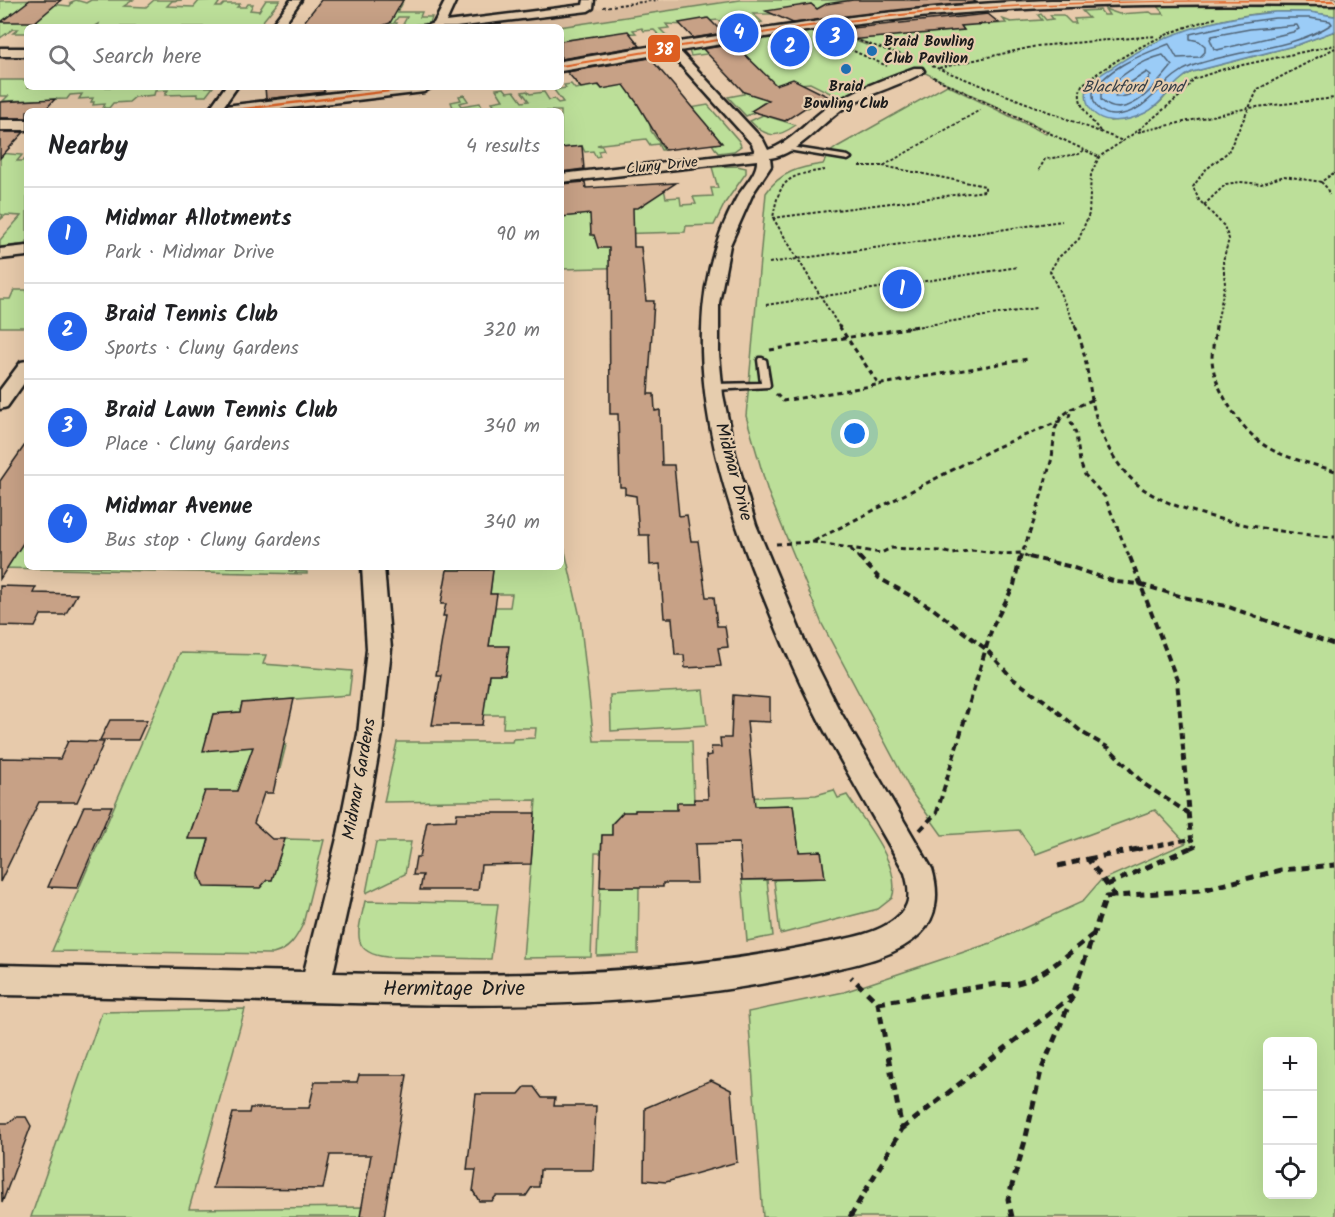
<!DOCTYPE html>
<meta charset="utf-8">
<style>
body{margin:0;font-family:Kalam,sans-serif;background:#f2f2f2;color:#202124}
.controls{position:absolute;right:18px;bottom:18px;display:grid;overflow:hidden;border-radius:9px;box-shadow:0 6px 24px #0002}
.controls button{width:54px;height:54px;display:grid;place-items:center;padding:0;border:0;border-bottom:2px solid #e0e0e0;background:#fff;color:#202124;font:30px sans-serif}
.you{position:absolute;left:855px;top:434px;width:21px;height:21px;margin:-15px;border:4px solid #fff;border-radius:50%;background:#1a73e8;box-shadow:0 0 0 9px #1a73e833}
.badge{display:grid;place-items:center;width:39px;height:39px;border-radius:50%;background:#2563eb;color:#fff;font-size:20px;font-weight:700}
.pin{position:absolute;translate:-50% -50%;border:3px solid #fff;box-shadow:0 2px 6px #0006}
.list{margin:0;padding:0;list-style:none}
h2{display:flex;justify-content:space-between;align-items:center;height:78px;margin:0;padding:0 24px;font-size:26px}
h2 small{font-size:20px;font-weight:400;color:#757577}
.list li{display:grid;grid-template-columns:39px 1fr auto;gap:18px;align-items:center;box-sizing:border-box;height:96px;padding:0 24px;border-top:2px solid #e0e0e0}
.list b{display:block;font-size:22px;white-space:nowrap}
.list p{margin:0;font-size:20px;white-space:nowrap;color:#757577}
.list em{font-size:20px;font-style:normal;color:#757577}
.icon{flex:none;width:33px;height:33px;fill:none;stroke:currentColor;stroke-width:2;stroke-linecap:round;stroke-linejoin:round}
.map{position:relative;flex:none;width:1335px;height:1217px;overflow:hidden}
.search{position:absolute;background:#fff;box-shadow:0 6px 24px #0002;left:24px;top:24px;width:540px;height:66px;display:flex;align-items:center;gap:15px;box-sizing:border-box;padding:0 21px;border-radius:9px;color:#757577;font-size:22px}
.panel{position:absolute;background:#fff;box-shadow:0 6px 24px #0002;left:24px;top:108px;width:540px;height:462px;border-radius:9px}
.map>svg:first-child{display:block}
.built{fill:#d9bb9d}
.green{fill:#bcdf99;stroke:#6c7e5a;stroke-width:1.5;fill-rule:evenodd}
.water{fill:#9bccf7;stroke:#68869f;stroke-width:1.5}
.lines{fill:none;stroke-linecap:round;stroke-linejoin:round}
.shore{stroke:#4f6274;stroke-width:1.5}
.building{fill:#c7a186;stroke:#1c1c1c;stroke-width:1.5}
.service-casing{stroke:#1c1c1c;stroke-width:5}
.minor-casing{stroke:#1c1c1c;stroke-width:5}
.tertiary-casing{stroke:#1c1c1c;stroke-width:5}
.path-far3{stroke:#1c1c1c;stroke-width:2;stroke-dasharray:3 2;stroke-linecap:butt}
.path-far2{stroke:#1c1c1c;stroke-width:3;stroke-dasharray:5 4;stroke-linecap:butt}
.path-far1{stroke:#1c1c1c;stroke-width:4;stroke-dasharray:7 4.5;stroke-linecap:butt}
.path{stroke:#1c1c1c;stroke-width:5;stroke-dasharray:8 6;stroke-linecap:butt}
.service{fill:#e6cdae;fill-rule:evenodd}
.minor{fill:#e6cdae;fill-rule:evenodd}
.tertiary{fill:#e6cdae;fill-rule:evenodd}
.bus-1-casing{stroke:#e6cdae;stroke-width:4}
.bus-1{fill:#dd5e21;fill-rule:evenodd}
.poi-dot{fill:#1f6fb2;stroke:#e6cdae;stroke-width:2}
.labels{text-anchor:middle;dominant-baseline:central;stroke-width:4.5;stroke-linejoin:round;paint-order:stroke}
.far-poi-label{font-size:15px;font-weight:bold;fill:#1c1c1c;stroke:#e6cdae;text-anchor:start}
.far-street-label{font-size:15px;fill:#1c1c1c;stroke:#e6cdae}
.far-water-label{font-size:16px;font-style:italic;fill:#353f48;stroke:#e6cdae}
.street-label{font-size:18px;fill:#1c1c1c;stroke:#e6cdae}
.near-street-label{font-size:21px;fill:#1c1c1c;stroke:#e6cdae}
.line-badge{stroke:#e6cdae;stroke-width:2}
.badge-label{font-size:16px;text-anchor:middle;font-weight:bold;fill:#fff}
</style>
<div class="map">
<svg width="1335" height="1217" viewBox="0 0 1335 1217">
<rect width="100%" height="100%" fill="#e7caab"/>
<filter id="ink" filterUnits="userSpaceOnUse"><feTurbulence type="fractalNoise" baseFrequency=".0167" numOctaves="2"/><feDisplacementMap in="SourceGraphic" scale="12" xChannelSelector="R" yChannelSelector="G"/><feConvolveMatrix kernelMatrix="1 2 1 2 8 2 1 2 1" color-interpolation-filters="sRGB"/></filter>
<g filter="url(#ink)">
<path class="built" d="M 667,0 L 740,0 L 559,27 L 453,27 Z
M 0,57 L 27,57 L 27,80 L 0,80 Z"/>
<path class="green" d="M 46,0 L 50,4 L 70,6 L 72,3 L 69,3 L 76,0 L 86,3 L 91,0 L 133,0 L 124,6 L 146,7 L 154,0 L 182,0 L 172,1 L 167,6 L 194,7 L 199,1 L 216,0 L 219,3 L 216,7 L 221,7 L 224,4 L 240,4 L 237,7 L 246,7 L 248,4 L 253,4 L 250,10 L 259,11 L 266,0 L 280,0 L 258,27 L 98,27 L 99,24 L 94,27 L 27,27 L 27,33 L 13,33 L 18,29 L 13,29 L 0,38 L 0,1 Z
M 389,0 L 404,0 L 395,1 L 403,2 L 400,3 L 402,4 L 398,12 L 422,12 L 420,17 L 432,17 L 430,23 L 402,26 L 407,17 L 398,17 L 394,23 L 397,23 L 395,27 L 391,27 L 393,24 L 389,24 Z
M 740,0 L 907,0 L 820,11 L 811,4 L 772,14 L 753,14 L 762,22 L 758,23 L 749,15 L 740,16 L 737,13 L 729,15 L 733,17 L 724,19 L 733,26 L 728,27 L 718,20 L 709,21 L 706,18 L 686,25 L 666,24 L 669,28 L 660,29 L 668,37 L 662,38 L 654,30 L 644,31 L 642,28 L 633,30 L 636,33 L 599,35 L 600,37 L 561,44 L 561,27 L 559,27 Z
M 1156,5 L 1335,5 L 1335,16 C 1252,0 1151,32 1089,86 L 1110,121 C 1128,120 1145,116 1158,104 C 1172,91 1174,81 1192,72 L 1297,45 L 1335,31 L 1335,1217 L 763,1217 L 748,1012 L 844,992 L 991,943 L 1082,902 L 1100,881 L 1186,843 L 1155,810 L 1036,854 L 1019,830 L 942,835 L 912,793 L 822,624 L 768,492 L 746,416 L 766,193 C 780,172 800,167 823,164 L 829,153 L 837,147 L 947,85 L 1046,134 L 1048,131 L 915,68 L 840,98 L 810,83 L 800,84 L 808,97 L 817,101 L 808,108 L 770,97 L 780,103 L 772,106 L 763,103 L 758,107 L 760,110 L 746,116 L 728,97 L 744,94 L 742,90 L 757,88 L 769,78 L 767,76 L 733,81 L 740,78 L 744,65 L 719,66 L 738,63 L 730,51 L 691,56 L 689,51 L 696,48 L 822,28 L 866,45 L 869,44 L 841,33 L 964,30 L 961,26 L 974,21 L 979,25 L 1006,23 L 1003,19 L 1011,22 L 1042,20 L 1038,15 L 1041,14 L 1046,20 L 1053,19 L 1050,15 L 1063,15 L 1071,23 L 1076,23 L 1074,19 L 1089,18 L 1082,11 L 1100,10 L 1104,15 L 1109,15 L 1105,9 L 1119,14 L 1150,12 L 1153,14 L 1164,14 ZM 1268,1042 L 1312,1042 L 1312,1194 L 1268,1194 Z
M 0,80 L 27,80 L 27,87 L 213,87 L 206,96 L 198,96 L 198,94 L 165,95 L 168,90 L 155,91 L 154,95 L 135,97 L 129,102 L 113,103 L 109,108 L 103,108 L 105,104 L 93,105 L 94,102 L 91,102 L 93,98 L 79,99 L 82,94 L 70,95 L 67,99 L 3,101 L 8,96 L 0,96 Z
M 619,80 L 673,111 L 708,105 L 739,141 L 741,146 L 734,151 L 718,153 L 712,144 L 720,143 L 713,132 L 679,135 L 650,125 L 651,131 L 664,150 L 661,150 L 658,144 L 650,145 L 646,139 L 602,144 L 597,145 L 602,146 L 604,150 L 598,151 L 600,156 L 596,157 L 593,151 L 585,152 L 582,146 L 561,148 L 561,111 L 425,111 L 445,108 L 446,111 L 454,110 L 451,102 L 461,100 L 459,96 L 464,95 L 468,101 L 459,103 L 461,106 L 480,103 L 483,109 L 496,107 L 492,102 L 503,100 L 496,89 L 504,88 L 507,92 L 514,91 L 522,102 L 529,101 L 522,92 L 527,91 L 530,94 L 544,92 L 549,100 L 554,99 L 558,103 L 563,102 L 554,90 L 566,88 L 564,85 L 571,84 L 575,89 L 580,88 L 575,82 C 584,80 596,82 602,89 Z
M 763,115 L 796,125 C 777,138 767,139 750,121 Z
M 0,153 L 22,155 L 17,161 L 23,161 L 27,157 L 27,244 L 0,247 L 0,240 L 21,216 L 6,215 L 0,220 L 3,215 L 0,214 Z
M 737,166 L 746,168 L 746,173 L 725,203 L 714,225 L 686,226 L 685,232 L 609,234 L 609,260 L 641,259 L 642,267 L 561,269 L 561,217 L 633,208 L 662,191 L 660,184 L 663,184 L 666,198 L 680,197 L 681,205 L 696,204 L 693,197 L 713,196 L 711,188 L 718,188 L 712,167 Z
M 14,290 L 27,290 L 27,327 L 0,327 L 0,299 L 10,299 Z
M 561,534 L 580,617 L 594,741 L 692,741 L 694,803 L 677,804 L 678,834 L 663,815 L 662,810 L 636,810 L 635,812 L 623,813 L 612,823 L 612,835 L 602,835 L 601,853 L 595,853 L 591,957 L 523,958 L 536,800 L 384,802 L 397,742 L 512,742 L 513,739 L 535,738 L 536,728 L 503,728 L 504,715 L 483,715 L 489,675 L 505,675 L 508,647 L 489,646 L 495,607 L 510,607 L 512,594 L 490,594 L 493,570 L 447,570 L 448,567 L 561,567 Z
M 25,540 L 27,540 L 27,567 L 290,567 L 289,571 L 307,572 L 307,574 L 0,568 Z
M 180,653 L 266,655 L 263,664 L 352,671 L 349,695 L 242,703 L 240,712 L 213,714 L 204,750 L 286,745 L 280,769 L 256,768 L 252,780 L 241,780 L 236,792 L 201,803 L 188,838 L 209,839 L 198,879 L 261,887 L 266,880 L 272,880 L 285,839 L 324,840 L 303,924 C 296,939 289,950 273,954 L 52,951 Z
M 703,690 L 707,725 L 611,731 L 610,695 Z
M 834,790 L 838,798 L 847,795 C 863,820 903,867 892,898 L 878,909 L 780,934 L 774,880 L 825,878 L 821,852 L 799,852 L 793,805 L 738,807 L 737,798 L 816,795 Z
M 376,842 L 411,842 L 405,874 L 366,893 Z
M 742,880 L 767,880 L 773,936 L 747,941 Z
M 600,887 L 639,887 L 638,954 L 597,956 Z
M 365,901 L 498,904 L 491,959 L 387,957 C 348,953 359,929 365,901 Z
M 245,1009 L 189,1209 L 362,1207 L 360,1217 L 31,1217 L 102,1012 Z"/>
<path class="water" d="M 1275,12 L 1310,12 L 1333,16 L 1335,16 L 1335,31 L 1297,45 L 1192,72 C 1171,82 1165,103 1145,113 C 1127,122 1099,127 1088,105 C 1086,99 1085,93 1088,87 C 1092,79 1105,72 1113,67 C 1162,33 1215,18 1275,12 Z"/>
<g class="lines">
<path class="shore" d="M 1275,18 L 1309,18 L 1330,21 L 1332,24 C 1290,51 1237,49 1192,66 C 1162,77 1151,112 1116,115 C 1103,116 1092,106 1093,93 C 1106,67 1144,54 1169,44 L 1177,58 L 1200,57 L 1205,52 L 1205,46 L 1199,41 L 1190,39 L 1190,34 L 1238,23 Z
M 1297,25 L 1299,29 L 1293,32 L 1217,50 L 1214,49 L 1210,39 L 1212,36 L 1250,29 Z
M 1163,55 L 1172,66 C 1157,84 1126,125 1101,100 L 1101,94 C 1119,77 1139,61 1163,55 Z
M 1147,72 L 1151,75 C 1142,88 1131,98 1115,97 L 1117,91 Z"/>
</g>
<path class="building" d="M 30,0 L 61,0 L 35,22 L 1,22 Z
M 321,0 L 403,0 L 390,23 L 379,27 L 300,27 Z
M 853,0 L 973,0 L 976,2 L 793,23 L 766,11 L 811,4 L 817,9 L 826,4 Z
M 988,14 L 999,23 L 961,26 L 964,30 L 837,41 L 814,32 Z
M 708,18 L 723,33 L 693,38 L 679,23 Z
M 628,31 L 640,46 L 561,59 L 561,41 Z
M 734,44 L 776,85 L 793,79 L 827,96 L 817,100 L 785,121 L 751,111 L 769,100 L 744,92 L 703,49 Z
M 650,58 L 679,92 L 722,143 L 665,150 L 637,103 L 624,85 L 602,89 L 599,85 L 581,88 L 567,72 Z
M 265,87 L 324,87 L 324,92 L 266,99 Z
M 55,99 L 44,111 L 27,111 L 27,118 L 0,118 L 0,102 Z
M 0,132 L 24,132 L 0,158 Z
M 582,146 L 584,169 L 561,172 L 561,148 Z
M 585,182 L 586,188 L 676,183 L 638,208 L 633,208 L 634,247 L 641,247 L 646,301 L 654,301 L 648,394 L 654,394 L 655,411 L 660,410 L 662,465 L 674,465 L 679,516 L 687,515 L 691,541 L 698,541 L 706,597 L 714,597 L 717,626 L 725,626 L 728,647 L 718,648 L 721,666 L 685,668 L 684,655 L 675,655 L 672,618 L 664,618 L 660,564 L 650,565 L 649,535 L 639,535 L 636,496 L 625,494 L 625,487 L 620,487 L 618,414 L 610,414 L 609,248 L 598,248 L 594,235 L 591,235 L 590,214 L 561,217 L 561,184 Z
M 27,442 L 27,537 L 0,579 L 0,481 Z
M 447,570 L 493,570 L 490,594 L 497,594 L 489,646 L 509,646 L 505,675 L 489,675 L 482,725 L 432,725 L 441,675 L 436,675 L 446,616 L 443,616 L 446,604 L 441,604 Z
M 0,586 L 36,587 L 33,593 L 77,594 L 65,615 L 41,615 L 35,627 L 0,626 Z
M 733,695 L 770,698 L 770,722 L 747,721 L 755,806 L 793,805 L 799,852 L 821,851 L 825,878 L 742,880 L 739,843 L 695,844 L 697,883 L 663,883 L 663,887 L 600,887 L 602,835 L 612,835 L 612,824 L 623,812 L 635,812 L 635,810 L 677,810 L 677,803 L 694,803 L 694,799 L 708,799 L 706,756 L 712,755 L 711,747 L 721,747 L 720,738 L 731,738 Z
M 294,699 L 273,793 L 264,793 L 254,823 L 272,839 L 285,839 L 272,880 L 267,880 L 260,888 L 204,887 L 199,874 L 209,839 L 188,839 L 205,791 L 237,791 L 253,747 L 203,751 L 213,714 L 240,712 L 242,703 Z
M 110,720 L 147,720 L 138,740 L 100,740 Z
M 68,741 L 104,742 L 77,802 L 39,802 L 0,882 L 0,758 L 60,759 Z
M 84,806 L 112,806 L 77,888 L 48,887 Z
M 457,813 L 535,813 L 531,864 L 481,865 L 478,890 L 420,890 L 423,875 L 413,875 L 416,857 L 420,857 L 427,821 L 456,820 Z
M 359,1075 L 407,1075 L 384,1217 L 360,1217 L 371,1155 L 330,1155 L 323,1189 L 213,1188 L 233,1113 L 249,1113 L 250,1108 L 309,1108 L 315,1082 L 357,1082 Z
M 711,1080 L 731,1090 L 737,1162 L 666,1182 L 644,1180 L 645,1108 Z
M 525,1087 L 534,1087 L 542,1098 L 555,1098 L 554,1106 L 596,1106 L 593,1170 L 540,1170 L 539,1187 L 532,1187 L 526,1196 L 496,1196 L 492,1201 L 479,1201 L 473,1191 L 476,1170 L 467,1170 L 476,1094 L 519,1094 Z
M 16,1117 L 26,1117 L 31,1126 L 2,1203 L 0,1123 L 8,1123 Z"/>
<g class="lines">
<g class="service-casing">
<path id="service" d="M 784,146 L 848,156 L 851,158 L 848,160 L 782,149 L 781,148 Z
M 759,358 L 762,358 L 766,360 L 770,385 L 769,387 L 714,390 L 710,387 L 714,384 L 761,383 L 758,360 Z"/>
</g>
<g class="minor-casing">
<path id="minor" d="M 291,0 L 301,0 L 282,27 L 270,27 Z
M 446,0 L 456,0 L 446,22 L 583,5 L 584,0 L 594,0 L 593,8 L 588,11 L 456,27 L 422,27 L 434,23 Z
M 671,45 L 675,46 L 763,140 L 768,150 C 791,143 808,120 828,107 C 854,90 884,79 914,68 L 922,68 L 924,71 C 913,81 865,95 847,106 C 822,121 800,154 770,158 L 771,166 L 753,193 L 730,245 L 719,303 L 719,354 L 723,395 L 735,454 L 756,525 L 803,638 L 838,708 L 932,869 C 939,892 938,917 920,934 C 893,960 846,966 812,974 C 661,1007 506,1007 352,1003 C 235,1001 117,996 0,995 L 0,965 L 304,972 L 338,834 L 358,734 L 367,649 L 362,567 L 384,567 L 391,649 L 382,734 L 364,834 L 333,973 C 494,977 655,977 814,945 C 842,939 888,935 905,908 C 911,899 908,883 905,873 C 877,823 847,773 820,722 C 794,673 773,621 752,568 C 723,492 700,412 702,330 C 703,283 714,240 736,199 C 742,188 758,173 757,160 L 561,182 L 561,174 L 755,152 L 752,144 L 667,50 L 667,46 Z
M 0,48 L 27,48 L 27,56 L 0,56 Z
M 225,87 L 237,87 L 220,111 L 208,111 Z
M 27,246 L 27,256 L 0,259 L 0,249 Z
M 27,361 L 27,379 L 7,407 L 0,409 L 0,390 L 21,362 Z"/>
</g>
<g class="tertiary-casing">
<path id="tertiary" d="M 1051,0 L 1335,0 L 1335,5 C 1200,4 1065,3 930,16 C 806,28 684,50 561,71 L 561,61 C 724,35 886,6 1051,0 Z
M 385,87 L 432,87 L 424,92 L 265,111 L 217,111 L 225,106 Z
M 0,120 L 27,120 L 27,130 L 0,130 Z"/>
</g>
<path class="path-far3" d="M 603,7 L 658,0
M 850,38 L 908,57
M 831,41 L 887,66
M 932,66 L 1123,141
M 939,68 L 1037,46 L 1156,36
M 933,77 L 1099,157
M 1100,131 C 1090,118 1074,103 1082,85 C 1123,53 1166,31 1216,18
M 1138,132 L 1248,108 L 1335,98
M 859,166 L 883,166 L 980,110
M 825,170 C 787,175 779,180 773,218 L 840,328
M 1039,170 L 1045,159 L 1079,154 L 1084,150
M 1321,182 L 1327,188 L 1329,195
M 1204,205 L 1226,184 L 1240,182 L 1261,184 L 1284,176 L 1321,182 L 1335,172
M 773,218 L 985,191 L 985,186 L 883,166
M 769,263 L 1062,221
M 766,305 L 1018,267
M 909,328 L 1036,308
M 1076,328 L 1050,271 L 1058,258 L 1079,239 L 1089,214 L 1091,174 L 1099,157 L 1136,132 L 1180,96 L 1194,79 L 1224,69 L 1335,45
M 1216,328 L 1225,284 L 1223,261 L 1229,239 L 1224,226 L 1199,200 L 1193,187 L 1204,171 L 1228,152 L 1258,89 L 1335,48"/>
<path class="path-far2" d="M 839,326 L 880,386
M 1075,326 C 1090,359 1087,395 1100,429 C 1109,453 1124,476 1145,490 C 1183,517 1288,535 1335,537
M 1216,326 C 1215,337 1212,349 1212,359 C 1213,387 1239,426 1261,443 C 1281,458 1311,463 1335,471
M 770,350 L 919,326
M 776,394 L 783,401 L 1028,359
M 1092,400 L 1071,409 L 1069,417 L 1076,434 L 1080,462 L 1085,475 L 1105,497 L 1130,559
M 814,541 L 997,447 L 1060,421
M 776,544 L 813,542 L 881,553 L 891,548 L 941,551 L 953,554 L 972,550 L 1002,554 L 1021,553 L 1032,559
M 851,549 L 860,559
M 1020,559 L 1034,521 L 1052,458 L 1055,429 L 1062,416 L 1070,410"/>
<path class="path-far1" d="M 859,557 L 879,578 L 932,608 L 987,650 L 1013,679 L 1045,701 L 1083,733 L 1109,748 L 1144,784 L 1188,813
M 1029,557 L 1068,566 L 1116,582 L 1139,584 L 1183,597 L 1226,606 L 1335,645
M 1130,557 L 1177,680 L 1191,839 L 1195,846 L 1186,850
M 920,830 L 937,812 L 992,628 L 1014,585 L 1020,557
M 1135,850 L 1191,839"/>
<path class="path" d="M 1088,859 L 1143,848
M 1058,866 L 1088,859 L 1115,896 L 1202,890 L 1281,870 L 1335,865
M 1107,885 L 1190,848
M 878,1003 L 997,984 C 1034,989 1065,955 1094,934
M 902,1129 L 1073,995
M 850,1217 L 902,1129 L 878,1003 L 851,977
M 1012,1217 L 1008,1199 L 1025,1141 L 1041,1071 L 1073,995 L 1106,897 L 1115,896"/>
<use href="#service" class="service"/>
<use href="#minor" class="minor"/>
<use href="#tertiary" class="tertiary"/>
<g class="bus-1-casing">
<path id="bus-1" d="M 1335,0 L 1335,2 C 1200,1 1065,1 930,13 C 806,24 684,47 561,67 L 561,65 C 684,45 806,22 930,11 C 1065,0 1200,0 1335,0 Z
M 414,87 L 426,87 L 424,88 L 236,111 L 223,111 L 225,110 Z"/>
</g>
<use href="#bus-1" class="bus-1"/>
</g>
</g>
<g class="poi-dot">
<circle cx="872" cy="51" r="6"/>
<circle cx="846" cy="69" r="6"/>
</g>
<g class="labels">
<g class="far-poi-label">
<text x="884" y="42">Braid Bowling<tspan x="884" dy="17">Club Pavilion</tspan></text>
<text x="846" y="87" text-anchor="middle">Braid<tspan x="846" dy="17">Bowling Club</tspan></text>
</g>
<g class="far-street-label">
<text transform="translate(662 166) rotate(-6)">Cluny Drive</text>
</g>
<g class="far-water-label">
<text x="1133" y="87">Blackford Pond</text>
</g>
<g class="street-label">
<text transform="translate(733 472) rotate(75)">Midmar Drive</text>
<text transform="translate(360 779) rotate(-80)">Midmar Gardens</text>
</g>
<g class="near-street-label">
<text x="454" y="989">Hermitage Drive</text>
</g>
</g>
<rect class="line-badge" x="647" y="34" width="34" height="29" rx="6" fill="#dd5e21"/>
<g class="badge-label">
<text x="664" y="55">38</text>
</g>
</svg>
<div class="controls">
<button>+</button>
<button>−</button>
<button><svg class="icon" aria-label="locate" viewBox="0 0 24 24"><circle cx="12" cy="12" r="6"/><path d="M12 2v4M12 18v4M2 12h4M18 12h4"/></svg></button>
</div>
<div class="you"></div>
<div class="pin badge" style="left:902px;top:289px">1</div>
<div class="pin badge" style="left:790px;top:47px">2</div>
<div class="pin badge" style="left:835px;top:37px">3</div>
<div class="pin badge" style="left:739px;top:33px">4</div>
<div class="search"><svg class="icon" aria-label="search" viewBox="0 0 24 24"><circle cx="10" cy="10" r="6"/><path d="M15 15l6 6"/></svg>Search here</div>
<section class="panel">
<h2>Nearby<small>4 results</small></h2>
<ul class="list">
<li><span class="badge">1</span><div><b>Midmar Allotments</b><p>Park · Midmar Drive</p></div><em>90 m</em></li>
<li><span class="badge">2</span><div><b>Braid Tennis Club</b><p>Sports · Cluny Gardens</p></div><em>320 m</em></li>
<li><span class="badge">3</span><div><b>Braid Lawn Tennis Club</b><p>Place · Cluny Gardens</p></div><em>340 m</em></li>
<li><span class="badge">4</span><div><b>Midmar Avenue</b><p>Bus stop · Cluny Gardens</p></div><em>340 m</em></li>
</ul>
</section>
</div>
